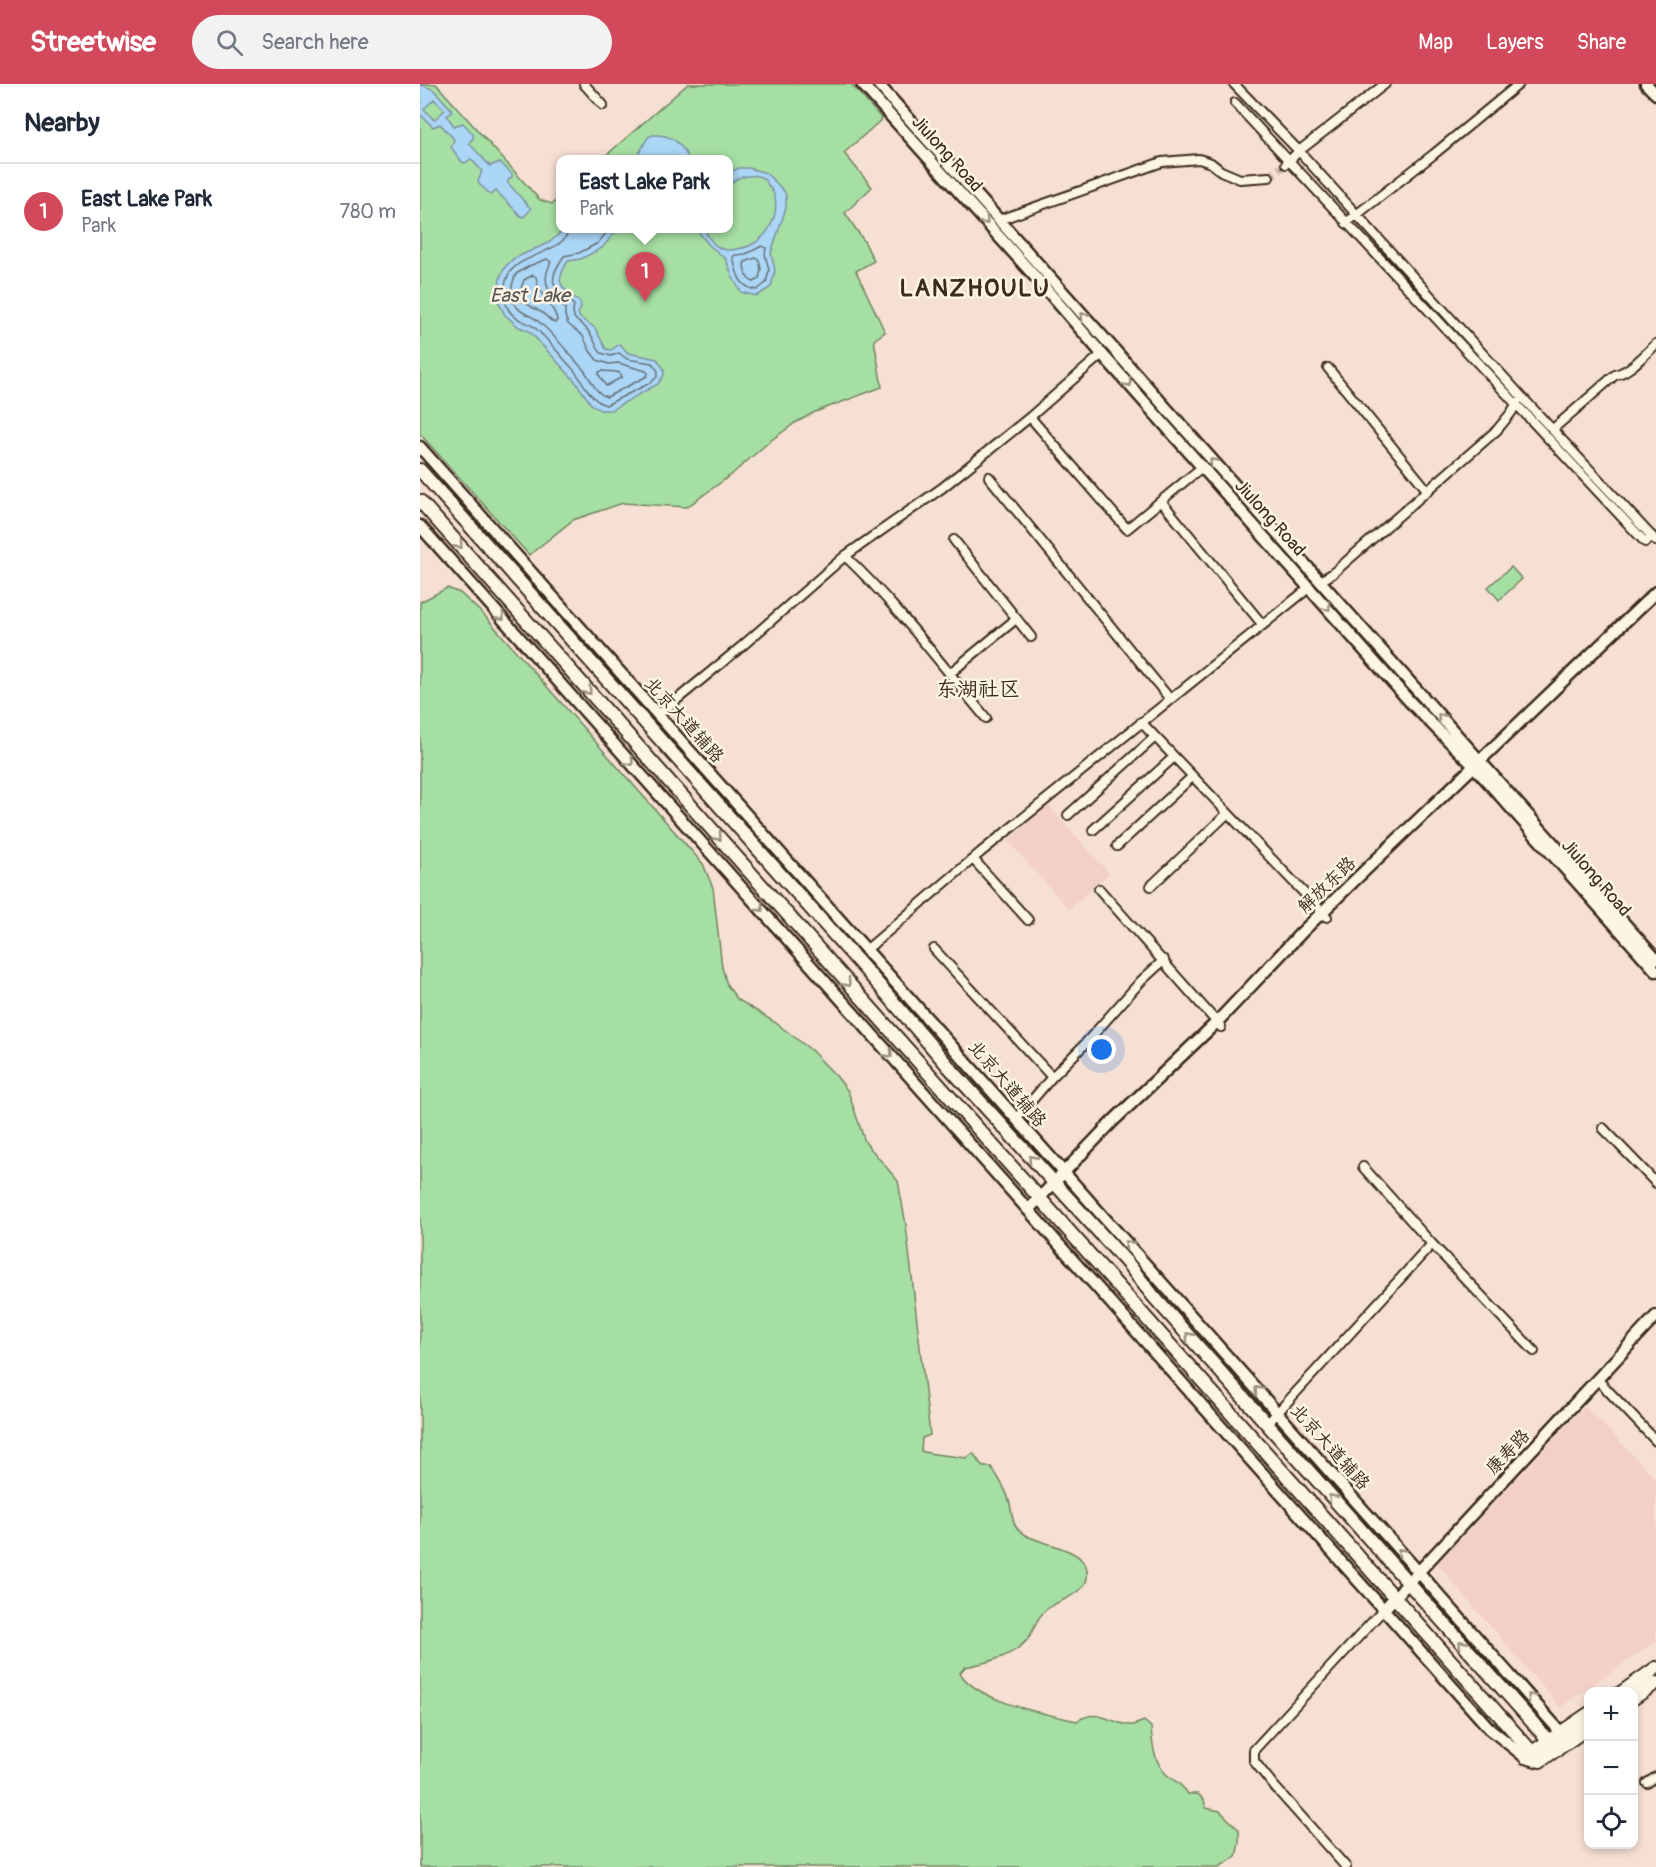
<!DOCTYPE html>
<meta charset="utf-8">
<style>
body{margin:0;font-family:Pangolin,"LXGW WenKai TC",sans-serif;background:#f2f2f3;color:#1f2937}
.controls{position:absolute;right:18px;bottom:18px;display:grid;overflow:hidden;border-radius:12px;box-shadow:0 3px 9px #0003}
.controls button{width:54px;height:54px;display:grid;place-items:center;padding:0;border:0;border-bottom:2px solid #e0e1e3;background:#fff;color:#1f2937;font:30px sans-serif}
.you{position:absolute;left:682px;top:966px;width:21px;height:21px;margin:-15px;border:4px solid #fff;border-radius:50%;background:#1a73e8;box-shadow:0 0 0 9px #1a73e833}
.badge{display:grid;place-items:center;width:39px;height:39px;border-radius:50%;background:#d1495b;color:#fff;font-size:20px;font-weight:700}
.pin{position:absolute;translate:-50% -50px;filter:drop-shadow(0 2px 3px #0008)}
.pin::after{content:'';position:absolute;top:32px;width:21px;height:18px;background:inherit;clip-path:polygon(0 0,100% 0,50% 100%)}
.popup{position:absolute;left:136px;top:71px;width:177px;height:78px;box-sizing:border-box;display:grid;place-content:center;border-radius:12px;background:#fff;filter:drop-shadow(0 2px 4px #0005);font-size:20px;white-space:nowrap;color:#747a83}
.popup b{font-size:22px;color:#1f2937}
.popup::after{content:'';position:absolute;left:50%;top:100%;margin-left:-12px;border:12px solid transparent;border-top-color:#fff}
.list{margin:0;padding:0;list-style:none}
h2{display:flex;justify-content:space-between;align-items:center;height:78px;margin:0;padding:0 24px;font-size:26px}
h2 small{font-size:20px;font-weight:400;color:#747a83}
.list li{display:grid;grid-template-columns:39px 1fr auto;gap:18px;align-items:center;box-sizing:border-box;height:96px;padding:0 24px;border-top:2px solid #e0e1e3}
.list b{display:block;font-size:22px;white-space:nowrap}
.list p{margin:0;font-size:20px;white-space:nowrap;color:#747a83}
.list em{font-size:20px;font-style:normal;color:#747a83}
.icon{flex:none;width:33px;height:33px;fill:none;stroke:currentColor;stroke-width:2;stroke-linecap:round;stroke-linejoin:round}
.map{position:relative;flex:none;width:1236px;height:1783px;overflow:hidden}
header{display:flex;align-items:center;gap:36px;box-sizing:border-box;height:84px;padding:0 30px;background:#d1495b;color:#fff}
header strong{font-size:28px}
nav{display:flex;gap:33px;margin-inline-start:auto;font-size:21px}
.search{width:420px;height:54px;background:#f2f2f3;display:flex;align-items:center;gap:15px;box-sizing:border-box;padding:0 21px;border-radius:33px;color:#747a83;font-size:22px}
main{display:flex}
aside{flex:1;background:#fff}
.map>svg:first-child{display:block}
.built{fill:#f2d0c6}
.green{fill:#a6dfa3;stroke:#708460;stroke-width:1.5}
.water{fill:#abd6f6;stroke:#7e91a0;stroke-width:1.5;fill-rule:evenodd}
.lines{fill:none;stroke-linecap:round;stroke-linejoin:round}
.shore{stroke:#686f74;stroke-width:1.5}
.street-tunnel{stroke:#d1bbaf;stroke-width:8;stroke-dasharray:8 4;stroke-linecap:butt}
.street-casing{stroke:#3b2a1e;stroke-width:12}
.secondary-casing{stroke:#3b2a1e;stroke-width:15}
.primary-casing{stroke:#3b2a1e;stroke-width:16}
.street{stroke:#fcf5e5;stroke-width:8}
.secondary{stroke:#fcf5e5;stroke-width:10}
.primary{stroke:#fcf5e5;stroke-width:12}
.oneway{stroke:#9c9082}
.labels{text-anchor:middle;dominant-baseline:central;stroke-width:5;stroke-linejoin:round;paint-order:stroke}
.street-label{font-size:18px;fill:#3b2a1e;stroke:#fcf5e5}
.water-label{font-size:20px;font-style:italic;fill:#575554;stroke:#fcf5e5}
.quarter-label{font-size:21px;fill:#3b2a1e;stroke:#fcf5e5}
.district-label{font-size:24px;font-weight:bold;letter-spacing:1.5px;fill:#3b2a1e;stroke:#fcf5e5}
</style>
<header>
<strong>Streetwise</strong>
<div class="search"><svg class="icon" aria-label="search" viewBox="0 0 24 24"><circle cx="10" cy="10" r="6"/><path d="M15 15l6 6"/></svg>Search here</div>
<nav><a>Map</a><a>Layers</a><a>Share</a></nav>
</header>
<main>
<aside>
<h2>Nearby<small></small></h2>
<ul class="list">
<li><span class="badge">1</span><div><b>East Lake Park</b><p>Park</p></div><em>780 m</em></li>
</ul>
</aside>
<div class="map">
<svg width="1236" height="1783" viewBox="0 0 1236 1783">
<rect width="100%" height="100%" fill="#f6dfd3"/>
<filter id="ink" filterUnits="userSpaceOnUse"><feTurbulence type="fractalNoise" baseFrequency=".0167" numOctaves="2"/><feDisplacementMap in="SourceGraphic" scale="12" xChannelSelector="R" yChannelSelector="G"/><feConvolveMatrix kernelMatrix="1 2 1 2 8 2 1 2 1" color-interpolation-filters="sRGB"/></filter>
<g filter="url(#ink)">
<path class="built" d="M 628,721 L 689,789 L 649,825 L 588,757 Z
M 1165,1322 L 1236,1395 L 1236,1557 L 1140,1623 L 1017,1480 Z"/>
<path class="green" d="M 0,0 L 16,0 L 120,116 L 132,120 L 141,112 L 141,144 L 309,144 L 309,76 L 182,75 L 268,0 L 431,0 L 462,35 L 424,69 L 452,103 L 425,129 L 444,157 L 454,177 L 436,187 L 465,248 L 454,256 L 462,303 L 395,328 L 375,339 L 350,357 L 311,391 L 267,423 L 203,419 L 153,436 L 109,471 L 0,350 Z
M 1091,483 L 1102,495 L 1079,516 L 1068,503 Z
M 27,504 L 40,509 L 64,531 L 283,780 L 293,804 L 302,883 L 307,901 L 317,915 L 356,939 L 391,966 L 417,993 L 428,1007 L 445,1058 L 478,1097 L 486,1141 L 510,1351 L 502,1354 L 501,1367 C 517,1372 531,1371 547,1374 L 553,1369 L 563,1383 L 571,1383 C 579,1394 587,1406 590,1420 C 593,1433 592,1444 605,1451 C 620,1460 664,1464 667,1486 C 671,1511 640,1514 627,1525 C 618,1532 615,1542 610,1552 C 597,1572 566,1579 545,1583 L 540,1589 C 558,1618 625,1630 657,1637 C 678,1624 688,1638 709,1641 C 714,1642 719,1639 724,1637 L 731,1643 C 732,1659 734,1678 746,1690 C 755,1698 761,1699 768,1710 L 778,1710 L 784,1716 L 786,1724 L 800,1727 L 819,1746 L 819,1759 L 816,1773 L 799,1783 L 0,1783 L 0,518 Z"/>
<path class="water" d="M 0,0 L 14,6 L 31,25 L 32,28 L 27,32 L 34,42 L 43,39 L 53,50 L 53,54 L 49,59 L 70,82 L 77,79 L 81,79 L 92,90 L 92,93 L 88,96 L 88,99 L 111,125 L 104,133 L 101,132 L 76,107 L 71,111 L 59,100 L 58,98 L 62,87 L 51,75 L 45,79 L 42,78 L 31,63 L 34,57 L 33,54 L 20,40 L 13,43 L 0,30 L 0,21 L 2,18 L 0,14 ZM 14,15 L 25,26 L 14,36 L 4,25 Z
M 233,51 C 253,50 260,59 269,75 L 216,75 L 228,53 Z
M 319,84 L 329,84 L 346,89 L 364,107 L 366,112 L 366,124 L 351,169 L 355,186 L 351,203 L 337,212 L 321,208 L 312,192 L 306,175 L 289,161 L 276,145 L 285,145 C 289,157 298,167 311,166 C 319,165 326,164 333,160 C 353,149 364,119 348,101 C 346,97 343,93 338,92 C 335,91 332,92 329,92 C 320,93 315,94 309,102 L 309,89 Z
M 146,144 L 198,145 L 182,164 L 161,175 L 148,177 C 134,200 140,202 160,218 L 161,224 L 158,229 L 160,234 L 175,244 L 186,265 L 191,266 L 200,260 L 208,269 L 237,275 L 244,285 L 244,291 L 238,300 L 191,326 L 180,326 L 171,320 L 155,297 L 109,247 L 99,243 L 85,231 L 78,217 L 80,194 L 85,183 L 93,175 L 130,158 Z"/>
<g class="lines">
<path class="shore" d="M 149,144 C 147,170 95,169 87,194 C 83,204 83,215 88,225 C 95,237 106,237 114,243 C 128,255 140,271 152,284 C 163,296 170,317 186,321 L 230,299 L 237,293 L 238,287 L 232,279 L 207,275 L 199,269 L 191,272 L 181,269 C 176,263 174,254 169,248 C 161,235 150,241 154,221 C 132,203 126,197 144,172 L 159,169 L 178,159 L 190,144
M 342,162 L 346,164 L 345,170 L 349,186 L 346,199 L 337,206 C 318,203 317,189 313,173 L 315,171 L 326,170 Z
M 336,174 L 339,176 L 341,185 L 339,195 L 334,198 C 326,196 325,187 324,181 L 325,178 Z
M 127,175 L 131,178 C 120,199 129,210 145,224 L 145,232 L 148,240 L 163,252 L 170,267 L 177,276 L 189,280 L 198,279 L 226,287 L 228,289 L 227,292 L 187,313 C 175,310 171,294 163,285 C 149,270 134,250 118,237 C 111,231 101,230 95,221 C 88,212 92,200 96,190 L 109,182 Z
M 113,191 L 116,193 C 119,214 134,219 137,236 L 135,239 C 129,237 126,230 119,227 C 104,219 96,215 104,196 Z
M 182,287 L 197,288 L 201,290 L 202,293 L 186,302 L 179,291 L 179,288 Z"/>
<path class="street-tunnel" d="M 849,93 L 866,80"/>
<g class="street-casing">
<path id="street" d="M 164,0 L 183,21
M 814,0 L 879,67 L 1101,312 L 1236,457
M 815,19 L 1225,458 L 1232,452
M 866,80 L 879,67 L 965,0
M 579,136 L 742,78 L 779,75 L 791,79 L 801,87 L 820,95 L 849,93
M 926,139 L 1014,70 L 1099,0
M 908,284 L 1008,407
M 610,333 L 707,445 L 782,383
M 1133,345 L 1195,291 C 1211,287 1224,271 1236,260
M 569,393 L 750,615
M 741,417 L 842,540
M 534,456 L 611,553
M 425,472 C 477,521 520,579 566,634
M 900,497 L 912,490 L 1077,346 L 1091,329 L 1097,319
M 529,590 L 596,535
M 238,631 L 321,563 L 425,472 L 522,404 L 610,333 L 682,270
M 721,638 L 907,833
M 648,731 L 735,653
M 673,746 L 754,673
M 697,762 L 772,693
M 553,775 L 608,836
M 731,802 L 807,730
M 679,805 L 801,943
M 514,865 L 632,993
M 446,866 L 561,768 L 890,503
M 596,1035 L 632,993 L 664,961 L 721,897 L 744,876
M 1183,1044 L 1236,1099
M 943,1083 L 1012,1160 L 1114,1267
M 1177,1295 L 1236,1357
M 847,1340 L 1012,1160
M 1227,1699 L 1236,1693
M 926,1783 L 854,1702 L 834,1677 L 834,1666 L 964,1525"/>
</g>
<g class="secondary-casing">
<path id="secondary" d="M 442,0 L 626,205 L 682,270 L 991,619 L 1051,679 L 1236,887
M 458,0 L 1236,875
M 1226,0 L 1236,10
M 0,363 L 1145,1653
M 0,442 L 1069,1644 L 1105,1673
M 608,1126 L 692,1038 L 797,938 L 882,848 L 935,796 L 1236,508
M 964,1525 L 1236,1232"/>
</g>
<g class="primary-casing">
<path id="primary" d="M 0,386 L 459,901 L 529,983 L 709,1181 L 734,1213 L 1137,1666
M 0,417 L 1120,1677
M 1202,1608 L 1236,1584
M 1214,1614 L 1236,1599
M 1168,1630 L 1105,1673 L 1120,1677 L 1168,1644"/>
</g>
<use href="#street" class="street"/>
<use href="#secondary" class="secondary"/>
<use href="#primary" class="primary"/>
</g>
<defs><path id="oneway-chevron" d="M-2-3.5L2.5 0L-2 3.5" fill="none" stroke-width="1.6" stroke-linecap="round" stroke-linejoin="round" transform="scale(1.5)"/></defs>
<g class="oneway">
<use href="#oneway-chevron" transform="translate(565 137) rotate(48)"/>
<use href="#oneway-chevron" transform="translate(664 232) rotate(-132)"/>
<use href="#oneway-chevron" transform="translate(708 299) rotate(48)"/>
<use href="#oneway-chevron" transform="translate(793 378) rotate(-132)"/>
<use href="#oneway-chevron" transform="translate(39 461) rotate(48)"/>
<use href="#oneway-chevron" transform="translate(907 523) rotate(49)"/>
<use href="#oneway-chevron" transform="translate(81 533) rotate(48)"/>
<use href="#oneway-chevron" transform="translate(168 607) rotate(48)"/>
<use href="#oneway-chevron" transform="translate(1021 633) rotate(-132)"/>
<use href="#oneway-chevron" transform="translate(210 678) rotate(48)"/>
<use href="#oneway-chevron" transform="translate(298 753) rotate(48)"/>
<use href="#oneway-chevron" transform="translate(340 824) rotate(48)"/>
<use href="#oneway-chevron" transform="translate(427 899) rotate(48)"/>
<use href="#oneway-chevron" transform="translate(469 970) rotate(48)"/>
<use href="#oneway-chevron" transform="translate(612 1075) rotate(-132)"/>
<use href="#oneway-chevron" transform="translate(708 1160) rotate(-132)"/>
<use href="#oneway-chevron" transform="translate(769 1252) rotate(-132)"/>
<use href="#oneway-chevron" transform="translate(838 1306) rotate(-132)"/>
<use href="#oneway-chevron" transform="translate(912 1414) rotate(-132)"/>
<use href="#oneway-chevron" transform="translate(981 1468) rotate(-132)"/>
<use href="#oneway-chevron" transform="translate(1042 1560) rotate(-132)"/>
<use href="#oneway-chevron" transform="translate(1111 1613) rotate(-131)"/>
</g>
</g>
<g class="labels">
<g class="street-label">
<text transform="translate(527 70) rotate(48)">Jiulong Road</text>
<text transform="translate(850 434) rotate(48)">Jiulong Road</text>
<text transform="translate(264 636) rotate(48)">北京大道辅路</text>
<text transform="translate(1176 794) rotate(49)">Jiulong Road</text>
<text transform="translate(907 801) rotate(-44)">解放东路</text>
<text transform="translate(587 1000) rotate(49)">北京大道辅路</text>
<text transform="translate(910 1363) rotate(48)">北京大道辅路</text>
<text transform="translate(1088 1368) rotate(-47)">康寿路</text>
</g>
<g class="water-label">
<text x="110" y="211">East Lake</text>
</g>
<g class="quarter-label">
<text x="558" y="605">东湖社区</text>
</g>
<g class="district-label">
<text x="555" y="204">LANZHOULU</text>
</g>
</g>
</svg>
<div class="controls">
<button>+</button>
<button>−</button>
<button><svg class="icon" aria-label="locate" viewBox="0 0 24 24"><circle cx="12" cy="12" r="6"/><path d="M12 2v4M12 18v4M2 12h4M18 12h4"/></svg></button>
</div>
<div class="you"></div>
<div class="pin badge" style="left:225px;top:218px">1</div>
<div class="popup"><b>East Lake Park</b>Park</div>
</div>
</main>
